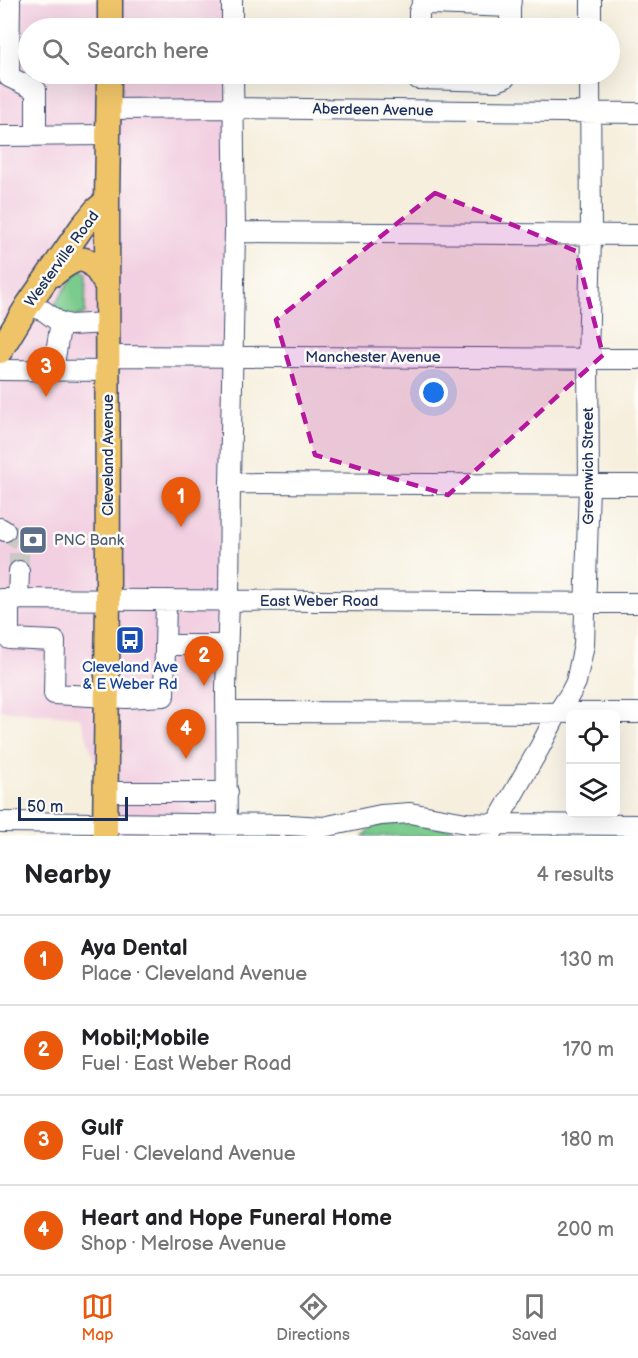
<!DOCTYPE html>
<meta charset="utf-8">
<style>
body{margin:0;font-family:"Balsamiq Sans",sans-serif;background:#f6f6f6;color:#202124}
.controls{position:absolute;right:18px;bottom:18px;display:grid;overflow:hidden;border-radius:9px;box-shadow:0 6px 24px #0002}
.controls button{width:54px;height:54px;display:grid;place-items:center;padding:0;border:0;border-bottom:2px solid #e0e0e0;background:#fff;color:#202124;font:30px sans-serif}
.scale{position:absolute;left:18px;bottom:15px;width:110px;box-sizing:border-box;padding-left:6px;border:3px solid #1b2f5e;border-top:0;font-size:16px;line-height:21px;white-space:nowrap;color:#1b2f5e;-webkit-text-stroke:4px #fdfcf7;paint-order:stroke}
.you{position:absolute;left:434px;top:393px;width:21px;height:21px;margin:-15px;border:4px solid #fff;border-radius:50%;background:#1a73e8;box-shadow:0 0 0 9px #1a73e833}
.badge{display:grid;place-items:center;width:39px;height:39px;border-radius:50%;background:#ea580c;color:#fff;font-size:20px;font-weight:700}
.pin{position:absolute;translate:-50% -50px;filter:drop-shadow(0 2px 3px #0008)}
.pin::after{content:'';position:absolute;top:32px;width:21px;height:18px;background:inherit;clip-path:polygon(0 0,100% 0,50% 100%)}
.list{margin:0;padding:0;list-style:none}
h2{display:flex;justify-content:space-between;align-items:center;height:78px;margin:0;padding:0 24px;font-size:26px}
h2 small{font-size:20px;font-weight:400;color:#757577}
.list li{display:grid;grid-template-columns:39px 1fr auto;gap:18px;align-items:center;box-sizing:border-box;height:90px;padding:0 24px;border-top:2px solid #e0e0e0}
.list b{display:block;font-size:22px;white-space:nowrap}
.list p{margin:0;font-size:20px;white-space:nowrap;color:#757577}
.list em{font-size:20px;font-style:normal;color:#757577}
.icon{flex:none;width:33px;height:33px;fill:none;stroke:currentColor;stroke-width:2;stroke-linecap:round;stroke-linejoin:round}
.map{position:relative;flex:none;width:638px;height:836px;overflow:hidden}
.search{position:absolute;background:#fff;box-shadow:0 6px 24px #0002;left:18px;right:18px;top:18px;height:66px;display:flex;align-items:center;gap:15px;box-sizing:border-box;padding:0 21px;border-radius:33px;color:#757577;font-size:22px}
.sheet{height:438px;background:#fff}
nav{display:flex;justify-content:space-around;align-items:center;box-sizing:border-box;height:84px;border-top:2px solid #e0e0e0;background:#fff;font-size:16px;color:#757577}
nav a{display:grid;justify-items:center;gap:3px}
nav .on{color:#ea580c}
.map>svg:first-child{display:block}
.built{fill:#f2cfe1}
.green{fill:#7acb8c;stroke:#4a7d75;stroke-width:1.5}
.lines{fill:none;stroke-linecap:round;stroke-linejoin:round}
.minor-tunnel{stroke:#cac9c4;stroke-width:20;stroke-dasharray:20 10;stroke-linecap:butt}
.minor-casing{stroke:#3c4c71;stroke-width:22}
.major-casing{stroke:#3c4c71;stroke-width:27}
.minor{stroke:#fff;stroke-width:20}
.major{stroke:#efc469;stroke-width:24}
.marked{fill:#b5179e;fill-opacity:0.2;stroke:#b5179e;stroke-width:4.5;stroke-dasharray:12 8;stroke-linejoin:round}
.labels{text-anchor:middle;dominant-baseline:central;stroke-width:5;stroke-linejoin:round;paint-order:stroke}
.street-label{font-size:15px;fill:#1b2f5e;stroke:#fdfcf7}
.service-label{font-size:15px;fill:#4e5e75;stroke:#fdfcf7;text-anchor:start}
.transit-label{font-size:15px;fill:#164399;stroke:#fdfcf7}
</style>
<div class="map">
<svg width="638" height="836" viewBox="0 0 638 836">
<rect width="100%" height="100%" fill="#fdfcf7"/>
<filter id="ink" filterUnits="userSpaceOnUse"><feTurbulence type="fractalNoise" baseFrequency=".0167" numOctaves="2"/><feDisplacementMap in="SourceGraphic" scale="12" xChannelSelector="R" yChannelSelector="G"/><feConvolveMatrix kernelMatrix="1 2 1 2 8 2 1 2 1" color-interpolation-filters="sRGB"/></filter>
<filter id="wash" filterUnits="userSpaceOnUse"><feTurbulence type="fractalNoise" baseFrequency=".008" numOctaves="4" result="noise"/><feDisplacementMap in="SourceGraphic" scale="24" xChannelSelector="R" yChannelSelector="G"/><feGaussianBlur stdDeviation="1.35" result="paint"/><feColorMatrix in="noise" values="0 0 0 0 0 0 0 0 0 0 0 0 0 0 0 0 0 1.4 0 .05"/><feComposite in="paint" operator="in"/></filter>
<g filter="url(#wash)">
<rect width="100%" height="100%" fill="#f6efde"/>
<path class="built" d="M 0,0 L 235,0 L 235,28 L 28,28 L 28,74 L 235,74 L 229,836 L 104,836 L 105,792 L 80,717 L 0,710 Z"/>
<path class="green" d="M 78,269 L 86,273 L 85,313 L 79,316 L 64,316 L 54,306 Z
M 402,821 L 457,830 L 467,836 L 364,836 L 373,826 Z"/>
</g>
<g filter="url(#ink)">
<g class="lines">
<path class="minor-tunnel" d="M 5,531 L 19,539 L 19,571"/>
<g class="minor-casing">
<path id="minor" d="M 10,0 L 9,77 L 36,90 L 36,136
M 232,0 L 232,28
M 419,28 L 419,12 L 422,5 L 431,4 L 510,7 L 511,0
M 510,28 L 510,7
M 591,28 L 591,0
M 418,79 L 497,81 L 505,78 L 507,74
M 109,109 L 233,108 L 638,113
M 0,136 L 108,135
M 235,232 L 638,235
M 28,305 L 44,311 L 59,322 L 70,325 L 108,323
M 107,356 L 638,359
M 0,370 L 107,371
M 53,370 L 61,322
M 230,483 L 638,485
M 0,528 L 5,531
M 0,599 L 638,603
M 9,599 L 9,639 L 55,641 L 54,694 L 126,698 L 164,696 L 166,600
M 18,600 L 19,571
M 165,645 L 228,645
M 227,712 L 638,713
M 106,792 L 228,792
M 0,822 L 290,825 L 323,827 L 381,815 L 410,813 L 466,823 L 496,824 L 638,825
M 227,836 L 226,688 L 229,601 L 230,483 L 235,232 L 233,74
M 491,836 L 496,824 L 540,747 L 557,714 L 570,694 L 576,682 L 584,645 L 589,485 L 588,359 L 591,235 L 590,74"/>
</g>
<g class="major-casing">
<path id="major" d="M 110,28 L 110,0
M 54,274 C 82,251 90,256 107,286
M 0,351 L 28,305 L 82,227 L 96,210 L 107,201
M 105,836 L 108,600 L 107,201 L 109,74"/>
</g>
<use href="#minor" class="minor"/>
<use href="#major" class="major"/>
</g>
</g>
<path class="marked" d="M 435,193 L 576,251 L 603,355 L 448,495 L 315,455 L 276,320 Z"/>
<defs>
<g id="bank-square" transform="scale(1.5)"><rect x="-9" y="-9" width="18" height="18" rx="4" fill="#5c6f8a" stroke="#fdfcf7"/><path d="M-6-4H6V4H-6ZM0-2.3a2.3 2.3 0 1 0 0 4.6a2.3 2.3 0 1 0 0-4.6Z" fill="#fff"/></g>
<g id="bus-square" transform="scale(1.5)"><rect x="-9" y="-9" width="18" height="18" rx="4" fill="#1a4fb4" stroke="#fdfcf7"/><path d="M-5-6H5V4H4V6H2V4H-2V6H-4V4H-5ZM-3.5-4V0h7V-4ZM-3.5 1.2v1.5H-2V1.2ZM2 1.2v1.5H3.5V1.2Z" fill="#fff"/></g>
</defs>
<g fill-rule="evenodd">
<use href="#bank-square" x="33" y="540"/>
<use href="#bus-square" x="130" y="640"/>
</g>
<g class="labels">
<g class="street-label">
<text transform="translate(373 110) rotate(1)">Aberdeen Avenue</text>
<text transform="translate(62 259) rotate(-54)">Westerville Road</text>
<text x="373" y="357">Manchester Avenue</text>
<text transform="translate(108 455) rotate(-90)">Cleveland Avenue</text>
<text transform="translate(588 466) rotate(-90)">Greenwich Street</text>
<text x="319" y="601">East Weber Road</text>
</g>
<g class="service-label">
<text x="54" y="540">PNC Bank</text>
</g>
<g class="transit-label">
<text x="130" y="667">Cleveland Ave<tspan x="130" dy="17">&amp; E Weber Rd</tspan></text>
</g>
</g>
</svg>
<div class="controls">
<button><svg class="icon" aria-label="locate" viewBox="0 0 24 24"><circle cx="12" cy="12" r="6"/><path d="M12 2v4M12 18v4M2 12h4M18 12h4"/></svg></button>
<button><svg class="icon" aria-label="layers" viewBox="0 0 24 24"><path d="M12 4l9 5-9 5-9-5zM3 14l9 5 9-5"/></svg></button>
</div>
<div class="scale">50 m</div>
<div class="you"></div>
<div class="pin badge" style="left:181px;top:527px">1</div>
<div class="pin badge" style="left:204px;top:686px">2</div>
<div class="pin badge" style="left:46px;top:397px">3</div>
<div class="pin badge" style="left:186px;top:759px">4</div>
<div class="search"><svg class="icon" aria-label="search" viewBox="0 0 24 24"><circle cx="10" cy="10" r="6"/><path d="M15 15l6 6"/></svg>Search here</div>
</div>
<section class="sheet">
<h2>Nearby<small>4 results</small></h2>
<ul class="list">
<li><span class="badge">1</span><div><b>Aya Dental</b><p>Place · Cleveland Avenue</p></div><em>130 m</em></li>
<li><span class="badge">2</span><div><b>Mobil;Mobile</b><p>Fuel · East Weber Road</p></div><em>170 m</em></li>
<li><span class="badge">3</span><div><b>Gulf</b><p>Fuel · Cleveland Avenue</p></div><em>180 m</em></li>
<li><span class="badge">4</span><div><b>Heart and Hope Funeral Home</b><p>Shop · Melrose Avenue</p></div><em>200 m</em></li>
</ul>
</section>
<nav>
<a class="on"><svg class="icon" aria-label="map" viewBox="0 0 24 24"><path d="M3 6l6-2 6 2 6-2v14l-6 2-6-2-6 2zM9 4v14M15 6v14"/></svg>Map</a>
<a><svg class="icon" aria-label="directions" viewBox="0 0 24 24"><path d="M12 3l9 9-9 9-9-9zM9 14v-3h6M13 9l2 2-2 2"/></svg>Directions</a>
<a><svg class="icon" aria-label="saved" viewBox="0 0 24 24"><path d="M7 4h10v16l-5-4-5 4z"/></svg>Saved</a>
</nav>
